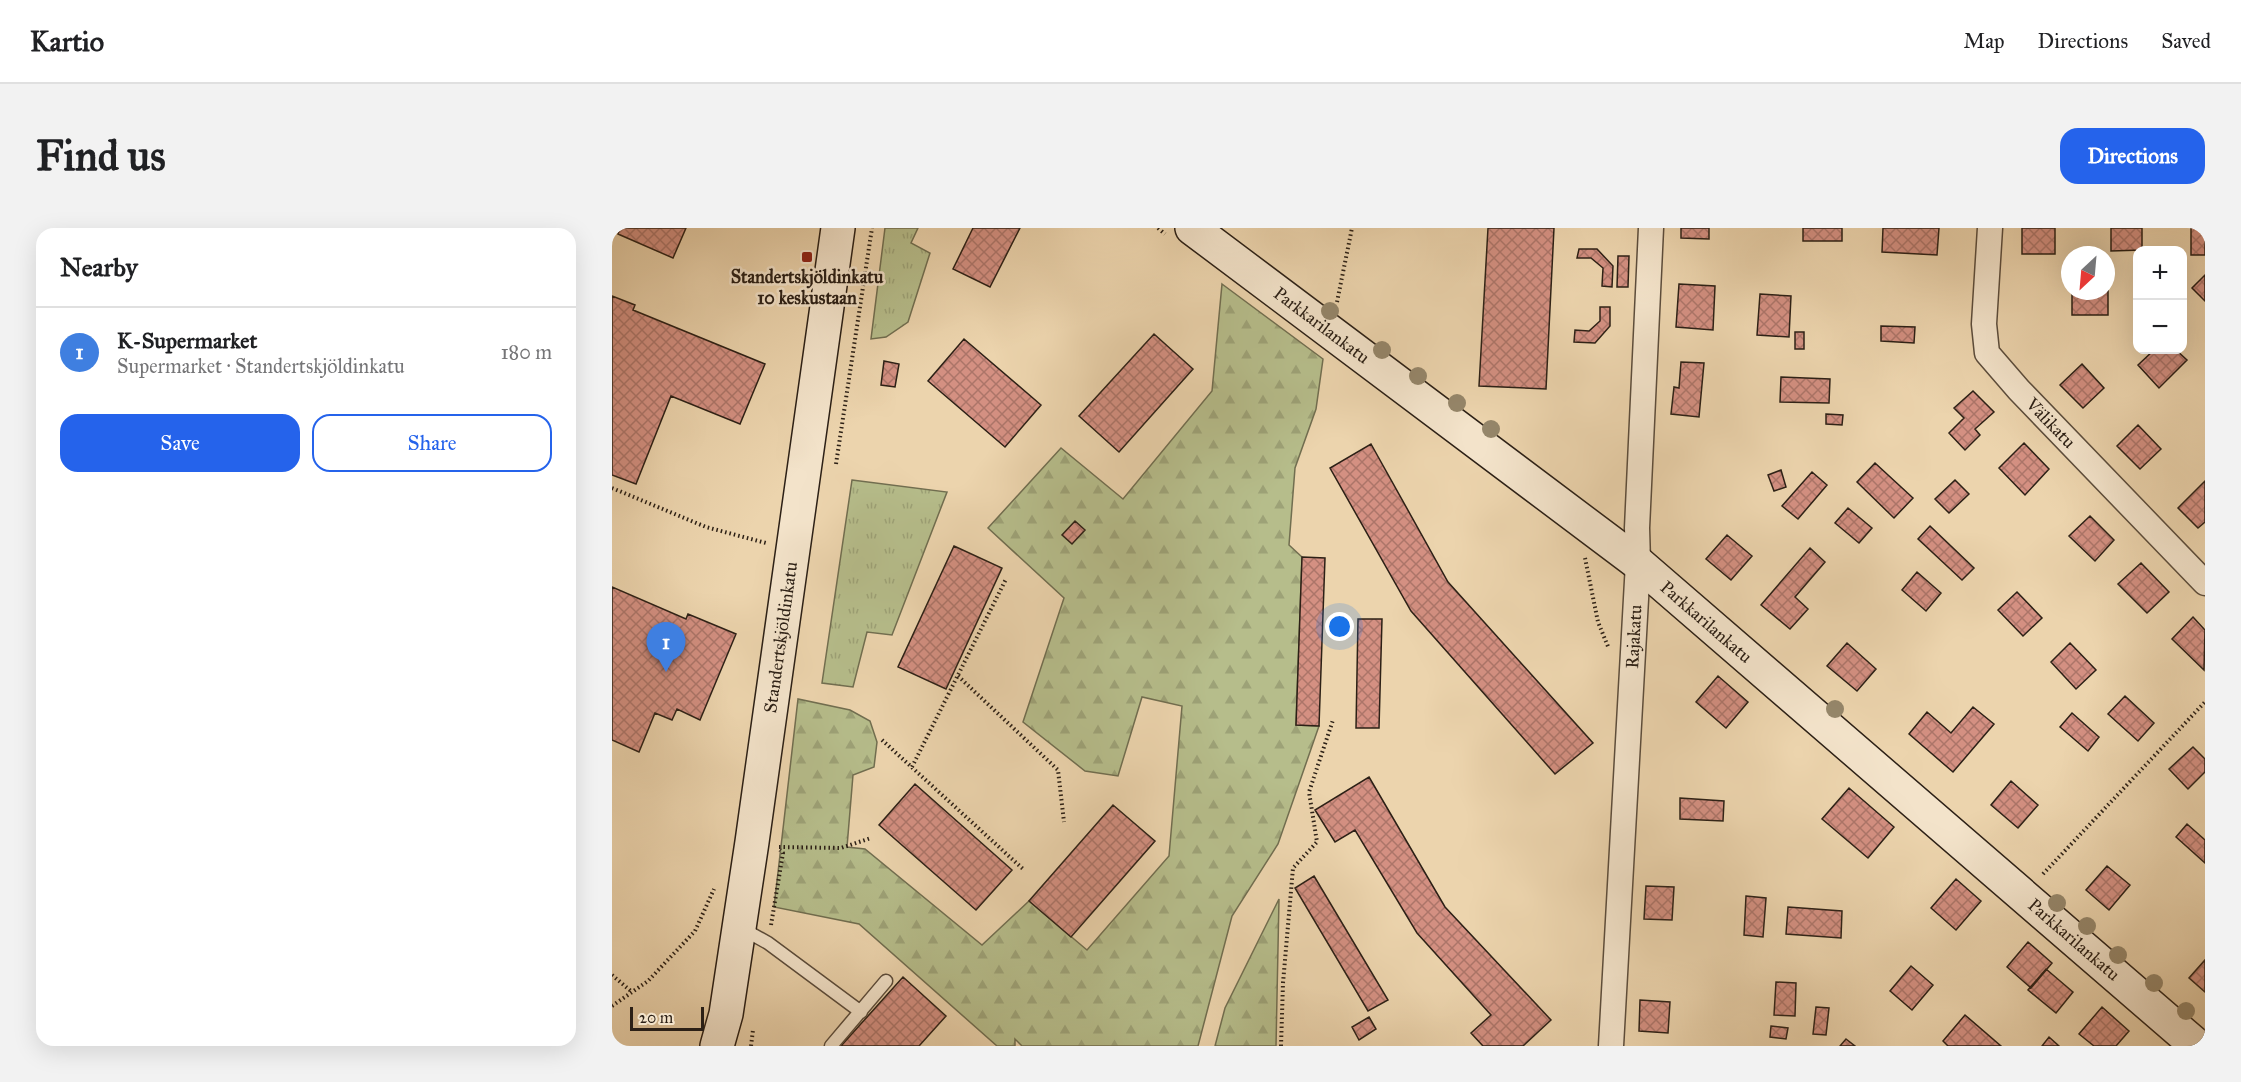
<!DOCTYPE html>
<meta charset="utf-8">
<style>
body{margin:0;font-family:"IM FELL Great Primer",serif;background:#f2f2f2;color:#202124}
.controls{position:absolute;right:18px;top:18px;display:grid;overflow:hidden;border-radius:12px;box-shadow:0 6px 24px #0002}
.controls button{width:54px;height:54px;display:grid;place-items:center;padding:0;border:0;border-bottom:2px solid #e0e0e0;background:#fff;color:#202124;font:30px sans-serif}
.compass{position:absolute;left:1449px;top:18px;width:54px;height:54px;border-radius:50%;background:#fff;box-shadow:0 6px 24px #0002;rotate:206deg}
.scale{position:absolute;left:18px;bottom:15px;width:74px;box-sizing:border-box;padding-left:6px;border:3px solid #2c2016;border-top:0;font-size:16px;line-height:21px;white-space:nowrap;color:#2c2016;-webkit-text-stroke:4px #f3e3ca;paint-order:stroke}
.you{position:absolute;left:728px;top:399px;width:21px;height:21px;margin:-15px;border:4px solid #fff;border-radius:50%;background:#1a73e8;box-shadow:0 0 0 9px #1a73e833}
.badge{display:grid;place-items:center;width:39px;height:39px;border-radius:50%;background:#2563eb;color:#fff;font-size:20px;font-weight:700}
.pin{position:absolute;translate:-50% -50px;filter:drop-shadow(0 2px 3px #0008)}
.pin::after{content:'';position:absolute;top:32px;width:21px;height:18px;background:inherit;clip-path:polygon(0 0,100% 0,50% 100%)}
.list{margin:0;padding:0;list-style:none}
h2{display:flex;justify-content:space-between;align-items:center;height:78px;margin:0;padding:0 24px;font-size:26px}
h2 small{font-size:20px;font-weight:400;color:#757577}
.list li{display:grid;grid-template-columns:39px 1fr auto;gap:18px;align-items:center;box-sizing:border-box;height:90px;padding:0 24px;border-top:2px solid #e0e0e0}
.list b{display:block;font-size:22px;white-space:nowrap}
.list p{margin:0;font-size:20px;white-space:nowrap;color:#757577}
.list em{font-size:20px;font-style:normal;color:#757577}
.actions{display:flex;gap:12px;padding:18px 24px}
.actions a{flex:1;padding:14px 0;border:2px solid #2563eb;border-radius:18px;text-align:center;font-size:21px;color:#2563eb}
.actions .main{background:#2563eb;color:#fff}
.map{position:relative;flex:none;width:1593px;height:818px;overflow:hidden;border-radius:18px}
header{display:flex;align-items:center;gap:36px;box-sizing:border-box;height:84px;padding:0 30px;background:#fff;border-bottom:2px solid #e0e0e0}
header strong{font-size:28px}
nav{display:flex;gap:33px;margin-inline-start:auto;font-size:21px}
.intro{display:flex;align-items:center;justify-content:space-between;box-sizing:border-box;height:144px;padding:0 36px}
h1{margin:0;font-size:42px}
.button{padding:15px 27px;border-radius:18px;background:#2563eb;color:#fff;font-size:21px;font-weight:700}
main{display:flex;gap:36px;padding:0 36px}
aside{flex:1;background:#fff;border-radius:18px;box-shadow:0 6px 24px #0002}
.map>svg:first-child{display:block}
.grass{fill:url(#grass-tufts);stroke:#716e50;stroke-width:1.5}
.forest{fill:url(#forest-firs);stroke:#716e50;stroke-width:1.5}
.building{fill:url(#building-cross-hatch);stroke:#2c2016;stroke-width:1.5}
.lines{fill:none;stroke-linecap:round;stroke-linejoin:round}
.lane-casing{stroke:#5c4d3c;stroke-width:15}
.street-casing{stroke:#5c4d3c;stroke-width:27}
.secondary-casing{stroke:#2c2016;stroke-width:36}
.path{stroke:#2c2016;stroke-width:4;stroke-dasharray:1.5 3;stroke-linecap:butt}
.lane{stroke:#f3e3ca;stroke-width:12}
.street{stroke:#f3e3ca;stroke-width:24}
.secondary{stroke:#f3e3ca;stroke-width:33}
.tree{fill:#95866a}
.poi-dot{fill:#8f2418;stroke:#f3e3ca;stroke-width:2}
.labels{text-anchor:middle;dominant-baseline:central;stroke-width:5;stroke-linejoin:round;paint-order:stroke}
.poi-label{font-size:18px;font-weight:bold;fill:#2c2016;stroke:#f3e3ca}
.street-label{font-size:18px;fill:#2c2016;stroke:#f3e3ca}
</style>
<header>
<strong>Kartio</strong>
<nav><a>Map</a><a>Directions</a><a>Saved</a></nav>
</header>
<div class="intro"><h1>Find us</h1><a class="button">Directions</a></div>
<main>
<aside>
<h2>Nearby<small></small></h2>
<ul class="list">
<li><span class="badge" style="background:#3f7fe0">1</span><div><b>K-Supermarket</b><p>Supermarket · Standertskjöldinkatu</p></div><em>180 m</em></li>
</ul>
<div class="actions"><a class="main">Save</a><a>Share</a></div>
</aside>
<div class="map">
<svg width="1593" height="818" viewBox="0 0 1593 818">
<defs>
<pattern id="grass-tufts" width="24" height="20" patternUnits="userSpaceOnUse" patternTransform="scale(1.5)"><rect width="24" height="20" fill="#b6bd8b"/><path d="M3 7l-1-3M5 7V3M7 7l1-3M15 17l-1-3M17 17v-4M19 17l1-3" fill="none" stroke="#9da277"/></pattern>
<pattern id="forest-firs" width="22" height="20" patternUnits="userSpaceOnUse" patternTransform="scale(1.5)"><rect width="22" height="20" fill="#b6bd8b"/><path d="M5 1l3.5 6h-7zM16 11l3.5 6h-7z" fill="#9da277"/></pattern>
<pattern id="building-cross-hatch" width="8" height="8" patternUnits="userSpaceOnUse" patternTransform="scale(1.5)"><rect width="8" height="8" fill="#d49082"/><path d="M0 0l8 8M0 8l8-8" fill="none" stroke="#ac7569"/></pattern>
</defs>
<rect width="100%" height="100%" fill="#ecd4ad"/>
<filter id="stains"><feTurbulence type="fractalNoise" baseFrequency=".00333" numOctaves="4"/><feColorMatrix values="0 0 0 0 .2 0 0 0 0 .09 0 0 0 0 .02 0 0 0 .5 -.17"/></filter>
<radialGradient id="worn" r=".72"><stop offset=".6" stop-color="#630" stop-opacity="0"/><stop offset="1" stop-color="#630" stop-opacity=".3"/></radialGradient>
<path class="grass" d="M 273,0 L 306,0 L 299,15 L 318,25 L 296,94 L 274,109 L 259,111 Z
M 240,252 L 335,264 L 280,407 L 255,404 L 241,459 L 210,455 Z"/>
<path class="forest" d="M 610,56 L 711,131 L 704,181 L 683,240 L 677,317 L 690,329 L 684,497 L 707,498 L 666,616 L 620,688 L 586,818 L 410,818 L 403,811 L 403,818 L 385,818 L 247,696 L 162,679 L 186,471 L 238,482 L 258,493 L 265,514 L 262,539 L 241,547 L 235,619 L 253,621 L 370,717 L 417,673 L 475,722 L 557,628 L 570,478 L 530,469 L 506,548 L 473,543 L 411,494 L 452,370 L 376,300 L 449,220 L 511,271 L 600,163 Z
M 667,671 L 664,818 L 603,818 L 613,780 Z"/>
<path class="building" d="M 8,0 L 74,0 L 61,30 L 6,6 Z
M 361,0 L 408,0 L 378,59 L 341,41 Z
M 876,0 L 942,0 L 934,161 L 867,158 Z
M 1069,0 L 1097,0 L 1097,11 L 1069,10 Z
M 1191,0 L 1230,0 L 1230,13 L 1191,13 Z
M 1271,0 L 1327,0 L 1325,27 L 1270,24 Z
M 1410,0 L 1443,0 L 1443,26 L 1410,26 Z
M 1499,0 L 1530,0 L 1530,22 L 1499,23 Z
M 1579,0 L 1593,0 L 1593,27 L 1579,27 Z
M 967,21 L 985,21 L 1001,38 L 1000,59 L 990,58 L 991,40 L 979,30 L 965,30 Z
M 1006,28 L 1017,28 L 1016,59 L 1005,59 Z
M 1593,47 L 1593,73 L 1580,60 Z
M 1494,49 L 1496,49 L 1496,87 L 1460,87 L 1460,63 L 1494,63 Z
M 1067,56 L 1103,58 L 1101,102 L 1064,99 Z
M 1148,66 L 1179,68 L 1177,109 L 1145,107 Z
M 0,68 L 23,77 L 21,82 L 153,136 L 128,196 L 59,168 L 24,256 L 0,247 Z
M 988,79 L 998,79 L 998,98 L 983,115 L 962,114 L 963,102 L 977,103 L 988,93 Z
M 1269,98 L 1303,99 L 1302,115 L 1269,113 Z
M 1183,104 L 1192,104 L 1192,121 L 1183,121 Z
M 542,106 L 581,141 L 507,224 L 467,188 Z
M 352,111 L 429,177 L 393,219 L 316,153 Z
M 1542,122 L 1564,122 L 1575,132 L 1547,160 L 1526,137 Z
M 272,133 L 287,136 L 283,159 L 269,157 Z
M 1069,134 L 1092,135 L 1087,189 L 1059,186 L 1062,159 L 1067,160 Z
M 1470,136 L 1492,160 L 1471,180 L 1448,157 Z
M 1169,149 L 1218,151 L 1217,175 L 1168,174 Z
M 1361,163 L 1382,184 L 1363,201 L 1368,207 L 1353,222 L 1337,205 L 1352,190 L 1342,180 Z
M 1214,186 L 1231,187 L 1230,197 L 1214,196 Z
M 1526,197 L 1549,221 L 1528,241 L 1505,218 Z
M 1412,215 L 1437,241 L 1413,267 L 1387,240 Z
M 759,216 L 836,354 L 981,515 L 943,546 L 799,383 L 718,240 Z
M 1263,235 L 1301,270 L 1282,290 L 1245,254 Z
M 1169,242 L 1174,259 L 1162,263 L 1156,247 Z
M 1200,244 L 1215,257 L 1186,291 L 1170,278 Z
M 1343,252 L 1357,266 L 1337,285 L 1323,271 Z
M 1593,253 L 1593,294 L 1586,300 L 1566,280 Z
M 1236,280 L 1260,300 L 1247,315 L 1223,295 Z
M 1478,288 L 1502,312 L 1483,333 L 1457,308 Z
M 463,293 L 473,302 L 460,316 L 450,307 Z
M 1318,298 L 1362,340 L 1350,352 L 1306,311 Z
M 1115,307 L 1140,328 L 1119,352 L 1094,331 Z
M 342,318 L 390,340 L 334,461 L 286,439 Z
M 1198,320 L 1213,334 L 1183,369 L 1196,381 L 1178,401 L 1149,377 Z
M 690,329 L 713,330 L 707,498 L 684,497 Z
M 1529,335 L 1557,364 L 1535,385 L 1506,356 Z
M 1305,344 L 1329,365 L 1314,383 L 1290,362 Z
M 0,359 L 74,391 L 76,386 L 124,406 L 88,492 L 65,481 L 60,492 L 43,485 L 27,524 L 0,512 Z
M 1405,364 L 1430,390 L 1411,408 L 1386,382 Z
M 1581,389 L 1593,402 L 1592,442 L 1560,411 Z
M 746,391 L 770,391 L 767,500 L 744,500 Z
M 1235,415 L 1264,441 L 1245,463 L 1215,438 Z
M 1458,415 L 1484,442 L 1464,461 L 1439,434 Z
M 1106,448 L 1136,474 L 1114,500 L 1084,474 Z
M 1513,468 L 1542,495 L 1526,513 L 1496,486 Z
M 1361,479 L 1382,496 L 1341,544 L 1297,506 L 1315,484 L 1339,505 Z
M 1460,485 L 1487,509 L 1476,523 L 1448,499 Z
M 1581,519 L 1593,531 L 1593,544 L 1576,561 L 1557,541 Z
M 757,549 L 833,679 L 939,792 L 911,818 L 871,818 L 859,805 L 879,787 L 805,705 L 743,602 L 723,614 L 703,582 Z
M 1399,553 L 1426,577 L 1406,600 L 1379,577 Z
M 303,556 L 400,642 L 364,682 L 267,597 Z
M 1237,560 L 1282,599 L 1256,630 L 1210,591 Z
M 1068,570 L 1112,573 L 1111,593 L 1068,591 Z
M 501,577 L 543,613 L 459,709 L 417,673 Z
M 1575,596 L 1593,612 L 1593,635 L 1564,609 Z
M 1495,638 L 1518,657 L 1497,682 L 1474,662 Z
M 702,648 L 776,772 L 756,783 L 683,660 Z
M 1344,651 L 1369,673 L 1344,702 L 1319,680 Z
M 1034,658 L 1062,659 L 1060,692 L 1032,691 Z
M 1134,668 L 1154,670 L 1151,709 L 1132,707 Z
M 1176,679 L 1230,683 L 1229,710 L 1174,706 Z
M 1416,714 L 1440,735 L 1419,760 L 1395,739 Z
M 1593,732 L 1593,764 L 1577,750 Z
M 1299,738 L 1321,757 L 1300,782 L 1278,763 Z
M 1434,741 L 1461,764 L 1444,785 L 1416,762 Z
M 291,749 L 334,788 L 307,818 L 229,818 Z
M 1164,754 L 1184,755 L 1183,788 L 1162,787 Z
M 1028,772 L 1058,774 L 1056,805 L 1027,803 Z
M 1204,779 L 1217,780 L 1214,807 L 1201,806 Z
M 1490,779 L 1517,803 L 1504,818 L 1482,818 L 1467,806 Z
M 1353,787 L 1389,818 L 1336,818 L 1331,813 Z
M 757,789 L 764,801 L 747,812 L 740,799 Z
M 1159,798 L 1176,800 L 1174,811 L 1158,809 Z
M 1437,809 L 1447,818 L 1430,818 Z
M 1234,811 L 1243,818 L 1228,818 Z"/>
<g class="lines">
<g class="lane-casing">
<path id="lane" d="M 129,700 L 156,715 L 249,784
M 219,818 L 274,753"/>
</g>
<g class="street-casing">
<g id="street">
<path id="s1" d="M 1378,0 L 1372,96 L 1375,125 L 1407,162 L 1593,355"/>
<path id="s2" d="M 999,818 L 1026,335 L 1025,300 L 1039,0"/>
</g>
</g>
<g class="secondary-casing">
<g id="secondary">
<path id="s3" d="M 580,0 L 1026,335 L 1585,818"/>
<path id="s4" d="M 105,818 L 114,786 L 140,614 L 226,0"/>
</g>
</g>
<path class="path" d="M 546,0 L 553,6
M 725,74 L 740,0
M 224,236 L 260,0
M 0,260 L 94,299 L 154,315
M 973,330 L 986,394 L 997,421
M 346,448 L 446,542 L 452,594
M 270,512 L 411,641
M 300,539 L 394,351
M 167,619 L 229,620 L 259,610
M 1431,646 L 1593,474
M 159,697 L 171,625 L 168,622
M 0,747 L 20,764
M 0,778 L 36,753 L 83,703 L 102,661
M 139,818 L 141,802
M 669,818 L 671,755 L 681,640 L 705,614 L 697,564 L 721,492"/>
<use href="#lane" class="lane"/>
<use href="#street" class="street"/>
<use href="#secondary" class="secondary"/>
</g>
<g class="tree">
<circle cx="718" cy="83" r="9"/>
<circle cx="770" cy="122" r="9"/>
<circle cx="806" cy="148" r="9"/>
<circle cx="845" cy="175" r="9"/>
<circle cx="879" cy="201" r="9"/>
<circle cx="1223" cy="481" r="9"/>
<circle cx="1445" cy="675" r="9"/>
<circle cx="1475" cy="698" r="9"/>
<circle cx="1506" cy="727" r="9"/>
<circle cx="1542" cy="755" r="9"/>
<circle cx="1574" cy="783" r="9"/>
</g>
<rect class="poi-dot" x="189" y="23" width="12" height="12" rx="3"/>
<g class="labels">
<g class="poi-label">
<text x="195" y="49">Standertskjöldinkatu<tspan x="195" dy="21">10 keskustaan</tspan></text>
</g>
<g class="street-label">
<text stroke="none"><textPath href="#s3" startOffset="162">Parkkarilankatu</textPath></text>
<text stroke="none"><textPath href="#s1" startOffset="220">Välikatu</textPath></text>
<text stroke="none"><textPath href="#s3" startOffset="648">Parkkarilankatu</textPath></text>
<text stroke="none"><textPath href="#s2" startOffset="410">Rajakatu</textPath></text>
<text stroke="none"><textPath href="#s4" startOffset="414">Standertskjöldinkatu</textPath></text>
<text stroke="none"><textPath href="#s3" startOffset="1134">Parkkarilankatu</textPath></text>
</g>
</g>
<rect width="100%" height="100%" filter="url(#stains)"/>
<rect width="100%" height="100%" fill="url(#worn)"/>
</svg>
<div class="controls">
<button>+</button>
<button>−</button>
</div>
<svg class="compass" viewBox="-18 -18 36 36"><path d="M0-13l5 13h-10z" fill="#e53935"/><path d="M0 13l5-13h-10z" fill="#757577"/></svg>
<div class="scale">20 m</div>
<div class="you"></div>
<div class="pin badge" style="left:54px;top:444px;background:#3f7fe0">1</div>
</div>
</main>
